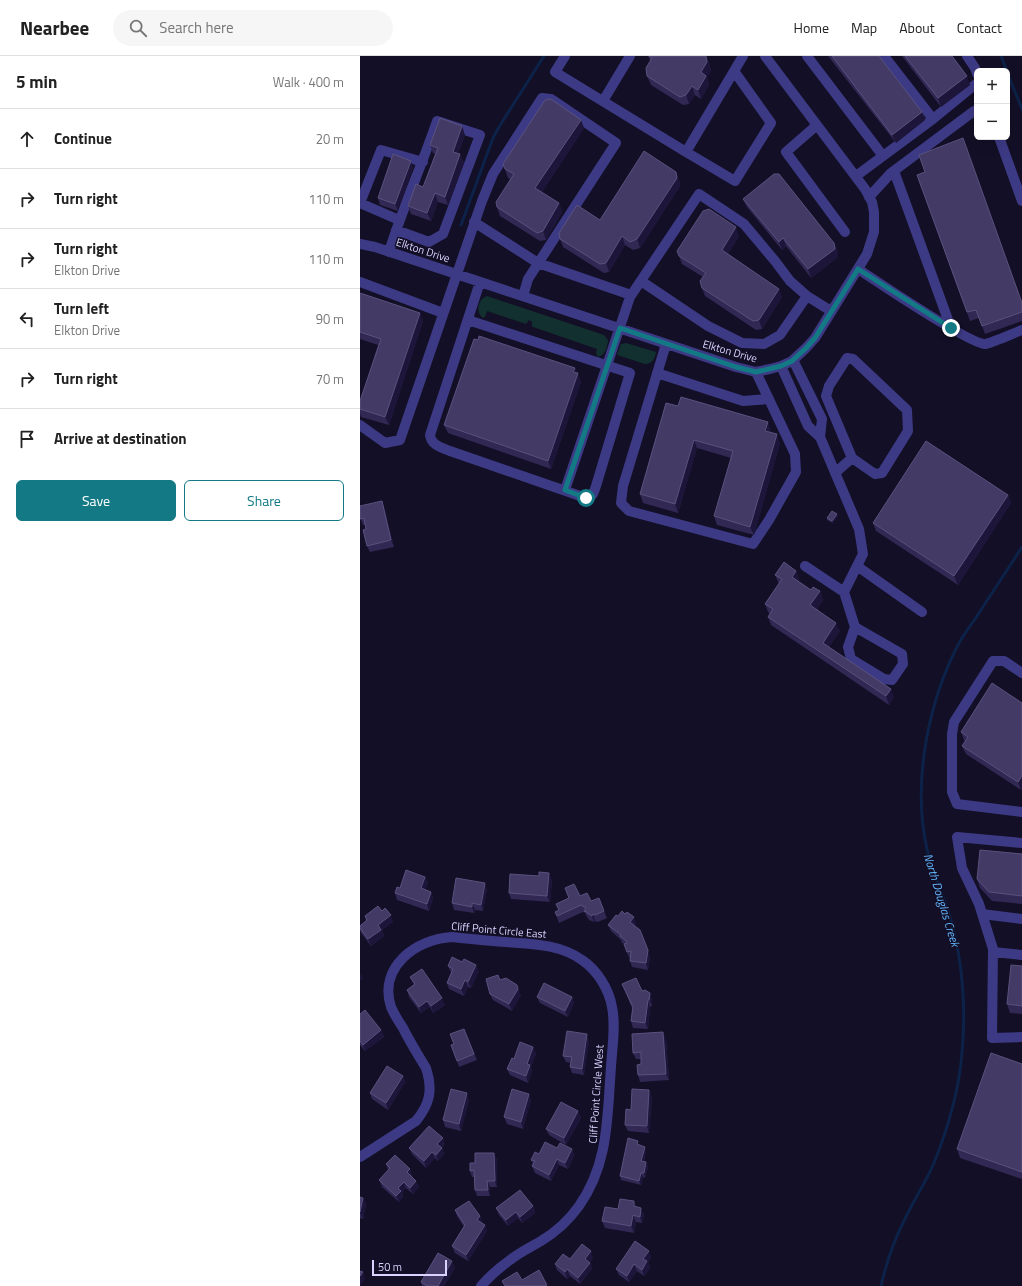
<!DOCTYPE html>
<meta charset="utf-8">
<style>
body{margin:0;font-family:"Titillium Web",sans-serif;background:#f6f6f6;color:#222}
.controls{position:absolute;right:12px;top:12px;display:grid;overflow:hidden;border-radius:6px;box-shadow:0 4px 16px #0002}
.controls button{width:36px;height:36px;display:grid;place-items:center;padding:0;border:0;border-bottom:1px solid #e0e0e0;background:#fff;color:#222;font:20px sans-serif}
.scale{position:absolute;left:12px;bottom:10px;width:75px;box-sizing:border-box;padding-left:4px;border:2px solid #d9d4ff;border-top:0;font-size:11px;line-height:14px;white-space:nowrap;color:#d9d4ff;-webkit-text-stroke:3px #130f26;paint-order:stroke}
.stop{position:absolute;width:12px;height:12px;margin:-9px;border:3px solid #137a85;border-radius:50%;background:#fff}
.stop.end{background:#137a85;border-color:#fff;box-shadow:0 1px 4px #0008}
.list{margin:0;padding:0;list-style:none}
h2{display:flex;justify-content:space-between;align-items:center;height:52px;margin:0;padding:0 16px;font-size:17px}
h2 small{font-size:13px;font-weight:400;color:#767676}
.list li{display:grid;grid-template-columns:26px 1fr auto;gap:12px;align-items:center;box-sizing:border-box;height:60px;padding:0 16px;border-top:1px solid #e0e0e0}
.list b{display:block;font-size:15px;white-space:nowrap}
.list p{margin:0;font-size:13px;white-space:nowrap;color:#767676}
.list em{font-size:13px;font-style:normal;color:#767676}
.actions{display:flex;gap:8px;padding:12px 16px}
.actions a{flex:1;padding:9px 0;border:1px solid #137a85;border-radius:6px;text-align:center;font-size:14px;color:#137a85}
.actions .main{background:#137a85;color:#fff}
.icon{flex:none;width:22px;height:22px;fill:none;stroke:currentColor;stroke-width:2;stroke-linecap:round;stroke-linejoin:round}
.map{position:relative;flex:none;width:662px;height:1230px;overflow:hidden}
header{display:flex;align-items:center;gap:24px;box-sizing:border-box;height:56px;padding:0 20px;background:#fff;border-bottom:1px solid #e0e0e0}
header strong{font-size:19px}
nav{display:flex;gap:22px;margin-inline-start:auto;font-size:14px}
.search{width:280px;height:36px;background:#f6f6f6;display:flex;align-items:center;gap:10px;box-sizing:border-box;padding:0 14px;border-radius:22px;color:#767676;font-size:15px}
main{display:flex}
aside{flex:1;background:#fff}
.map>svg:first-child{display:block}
.green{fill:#12302f}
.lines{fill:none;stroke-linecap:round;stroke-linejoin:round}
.stream{stroke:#0c2248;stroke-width:3}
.minor{stroke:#3d3a85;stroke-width:10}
.wall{fill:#312854}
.shaded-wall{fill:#1d163a}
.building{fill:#433a66;stroke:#5a527e}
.route{stroke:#137a85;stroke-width:5}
.labels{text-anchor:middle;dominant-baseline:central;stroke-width:3;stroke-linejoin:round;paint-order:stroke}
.street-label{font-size:11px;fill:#d9d4ff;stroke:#130f26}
.water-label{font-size:12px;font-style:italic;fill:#62b6ff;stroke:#130f26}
</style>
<header>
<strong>Nearbee</strong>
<div class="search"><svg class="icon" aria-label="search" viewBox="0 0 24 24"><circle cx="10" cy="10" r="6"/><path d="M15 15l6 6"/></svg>Search here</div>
<nav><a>Home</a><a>Map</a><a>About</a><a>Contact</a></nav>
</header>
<main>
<aside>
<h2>5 min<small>Walk · 400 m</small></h2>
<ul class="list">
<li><svg class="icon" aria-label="ahead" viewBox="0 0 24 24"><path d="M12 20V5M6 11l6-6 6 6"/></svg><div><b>Continue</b></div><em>20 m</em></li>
<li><svg class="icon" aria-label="right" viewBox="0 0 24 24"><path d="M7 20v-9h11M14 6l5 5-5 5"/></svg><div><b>Turn right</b></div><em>110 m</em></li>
<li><svg class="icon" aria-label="right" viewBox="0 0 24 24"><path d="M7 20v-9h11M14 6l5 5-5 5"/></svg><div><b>Turn right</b><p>Elkton Drive</p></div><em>110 m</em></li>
<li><svg class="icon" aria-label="left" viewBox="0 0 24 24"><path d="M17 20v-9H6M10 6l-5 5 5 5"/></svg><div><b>Turn left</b><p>Elkton Drive</p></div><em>90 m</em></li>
<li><svg class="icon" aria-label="right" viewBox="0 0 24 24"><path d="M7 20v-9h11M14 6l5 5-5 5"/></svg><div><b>Turn right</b></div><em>70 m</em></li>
<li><svg class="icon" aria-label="arrive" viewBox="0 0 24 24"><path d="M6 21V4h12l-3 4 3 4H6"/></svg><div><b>Arrive at destination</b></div></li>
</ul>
<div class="actions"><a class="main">Save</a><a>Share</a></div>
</aside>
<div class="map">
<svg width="662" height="1230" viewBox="0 0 662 1230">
<rect width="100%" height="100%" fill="#130f26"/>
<path class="green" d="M 127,240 L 244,279 L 248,284 C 247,291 246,299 238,301 L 236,297 L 237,293 L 173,271 L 172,270 L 172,266 L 169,264 L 166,268 L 127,255 L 125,261 L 123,262 C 115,256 118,243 127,240 Z
M 266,287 L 296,296 C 295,303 292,308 285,308 L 257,299 L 261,288 Z"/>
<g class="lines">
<path class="stream" d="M 641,0 L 647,15
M 647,16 L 662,53
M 101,169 L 133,82 L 139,71 L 184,0
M 521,1230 C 526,1208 533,1187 543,1167 C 552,1147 565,1128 574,1107 C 588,1072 599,1035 602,997 C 606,956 603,908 592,868 C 585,842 573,819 567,793 C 552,727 568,646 599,587 C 605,576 613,567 619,557 C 633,535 648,513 662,491"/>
<path class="minor" d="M 205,0 L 195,16 L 326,96 L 383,0
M 447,0 L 523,100 L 496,120
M 607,0 L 615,12 L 617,18
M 243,45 L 270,0
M 573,63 L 617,27
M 457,69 L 426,96 L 485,176
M 639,81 L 662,145
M 326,96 L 375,125 L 411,67 L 374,15
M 523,100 L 573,63 L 524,0
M 534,115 L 591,272
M 509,141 L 531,117 L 614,55 L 617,56
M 0,147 L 21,94 L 63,106
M 0,147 L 39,164
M 114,166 L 178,207 L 271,239
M 0,188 L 15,191 L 376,311 L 396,316 L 410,313 L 421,310 L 432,305 L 446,292 L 455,282 L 507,198 L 514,176 L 514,156 L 512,146 L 505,133 L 405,0
M 29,196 C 43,151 62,109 77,65 L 120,79 L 83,178 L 69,186 L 36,174
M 498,213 C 516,225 610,288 625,288 C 632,287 654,277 662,274
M 281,225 L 348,270 L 382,287 L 404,288 L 420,279 L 447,240
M 0,226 L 83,257
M 108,264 L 270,317 L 236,430 L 233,438 L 230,441 L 226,442 L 90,395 C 82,392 71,389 70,379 L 120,226
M 306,288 L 263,430 L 261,447 L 269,455 L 393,488 L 409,464 L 436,416 L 435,398 L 396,316
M 421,310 L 448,370 L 460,381 L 462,363 L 433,304
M 297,317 L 383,345 L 409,343
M 0,369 L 25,387 L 40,384 L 122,145 L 133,118 L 182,42 L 191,43 L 256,87 L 168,223 L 163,240
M 460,381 L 499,473 L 503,498 L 484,536 L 495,571 L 542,598 L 543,608 L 532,624 L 524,623 L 491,603 L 488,591 L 495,571
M 475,417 L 492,402 L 466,340 L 469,330 L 487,302 L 493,303 L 547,354 L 548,375 L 522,417 L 515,418 L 492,402
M 205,434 L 270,241 L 339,138 L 384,168 L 415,205 L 430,225 L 447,240 L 471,255
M 445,510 L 484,536
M 497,510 L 562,556
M 662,617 L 644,605 L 633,605 L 594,666 L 592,678 L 592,736 L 597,748 L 662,756
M 662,787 L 597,781 L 602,812 L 619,848 L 633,893 L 632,982 L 662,981
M 622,858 L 662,863
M 633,896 L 662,899
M 0,1101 L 56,1065 C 70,1048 73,1034 66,1012 C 58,999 50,986 43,972 C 39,966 34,958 31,951 C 18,911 56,883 92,881 C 110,883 128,885 146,886 C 172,888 200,888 222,904 C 237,914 249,933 252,951 C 256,971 252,992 251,1011 C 247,1062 249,1107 219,1150 C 209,1164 196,1176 181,1185 C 171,1191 160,1196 150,1204 C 140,1211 130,1220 121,1230"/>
</g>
<path class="wall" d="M 288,0 L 346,0 L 349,7 L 351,15 L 347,21 L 349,29 L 341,43 L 335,39 L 329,48 L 323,49 L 291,29 L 287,20 L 290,5 Z
M 468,0 L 519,0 L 562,56 L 565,64 L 536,87 Z
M 542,0 L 592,0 L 610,29 L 581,51 Z
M 224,72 L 182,136 L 199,147 L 202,156 L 186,184 L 180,185 L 140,160 L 137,151 L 150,123 L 148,122 L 145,113 Z
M 105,79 L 98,98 L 100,98 L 104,107 L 88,149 L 78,146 L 71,165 L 51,158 L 48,150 L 63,131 L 75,98 L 73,97 L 70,89 Z
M 53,111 L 38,155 L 20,149 L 18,142 Z
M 557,119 L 662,247 L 662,265 L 625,278 L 619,262 L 610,265 Z
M 319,124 L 320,130 L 280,192 L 273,194 L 265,189 L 249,216 L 244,217 L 203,191 L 200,183 L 240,164 Z
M 383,143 L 474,187 L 478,196 L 478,201 L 451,222 L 426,190 L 422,194 L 387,151 Z
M 379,180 L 368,198 L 422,241 L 402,273 L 396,274 L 345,240 L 342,232 L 343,221 L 322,208 L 317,195 Z
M 0,237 L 63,265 L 29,369 L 1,361 L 0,358 L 0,345 L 18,289 L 0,283 Z
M 221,326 L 191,413 L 88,377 L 84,369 Z
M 306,347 L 411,375 L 410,377 L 420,387 L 394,479 L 357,469 L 354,460 L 371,402 L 337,392 L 318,457 L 283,447 L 280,438 Z
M 648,439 L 651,447 L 598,529 L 516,475 L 513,467 Z
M 22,445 L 24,451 L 34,491 L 10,496 L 7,490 L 6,473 L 5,469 L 3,469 L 0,461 Z
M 478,460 L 473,467 L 467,464 L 467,462 Z
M 436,515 L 439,523 L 438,525 L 451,534 L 460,535 L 463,544 L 457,553 L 480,575 L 469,591 L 534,641 L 529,649 L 411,569 L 408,561 L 410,558 L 408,556 L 405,548 L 419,528 L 415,519 Z
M 632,627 L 661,734 L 606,698 L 602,690 L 605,685 L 604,684 L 601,676 Z
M 662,798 L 662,848 L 632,845 L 620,832 L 617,823 Z
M 65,821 L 68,827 L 65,834 L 71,836 L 73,842 L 69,855 L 37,844 L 35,837 L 40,832 Z
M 192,824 L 190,846 L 151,843 L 149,837 Z
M 205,832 L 231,845 L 244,855 L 247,862 L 238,866 L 235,865 L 234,866 L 229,864 L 228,862 L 227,861 L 225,857 L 223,856 L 199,867 L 195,856 L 199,854 L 196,848 L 209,842 Z
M 127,833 L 123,855 L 115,854 L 114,857 L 94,854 L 92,847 Z
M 22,855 L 33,866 L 22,874 L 24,880 L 11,890 L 1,877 L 0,874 L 0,870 L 6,865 L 5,860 Z
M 258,860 L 276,867 L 274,870 L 290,901 L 288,914 L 272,911 L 270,905 L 270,902 L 270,903 L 266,895 L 264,888 L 262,887 L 261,884 L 251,875 L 248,869 Z
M 88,910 L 119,915 L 111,932 L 108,931 L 104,940 L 89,933 L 87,927 L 91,917 Z
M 662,910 L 662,958 L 650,957 L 647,948 Z
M 138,919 L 140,924 L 161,939 L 152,955 L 133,944 L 130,938 Z
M 50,921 L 85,949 L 73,957 L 70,951 L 61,957 L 49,941 L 47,934 L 54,929 Z
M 262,928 L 290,937 L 292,944 L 292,950 L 290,951 L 288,973 L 273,972 L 271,965 L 272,952 Z
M 177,941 L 212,941 L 214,947 L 208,961 L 180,947 Z
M 0,958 L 21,974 L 24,981 L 5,995 L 0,989 Z
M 104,973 L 117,1004 L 99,1011 L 91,989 L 94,988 Z
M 306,983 L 309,1024 L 280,1026 L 278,1019 L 281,1008 L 281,1003 L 276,1003 L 273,997 Z
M 229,985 L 224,1019 L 212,1017 L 210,1011 L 211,1007 L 206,1006 L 203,1000 Z
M 173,991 L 176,998 L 171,1011 L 172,1015 L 168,1027 L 150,1019 L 147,1013 L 154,1003 Z
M 662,1008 L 662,1123 L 600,1102 L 597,1093 Z
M 43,1020 L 45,1026 L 28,1054 L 12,1043 L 10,1037 Z
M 292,1041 L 289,1077 L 268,1075 L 265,1069 L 271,1054 Z
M 109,1044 L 101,1075 L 85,1071 L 83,1064 Z
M 171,1044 L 163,1073 L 147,1068 L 144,1061 Z
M 218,1055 L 221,1062 L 206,1089 L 189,1079 L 186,1073 Z
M 85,1088 L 82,1092 L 84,1098 L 78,1105 L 75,1102 L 66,1112 L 52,1098 L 49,1092 Z
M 279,1089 L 286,1095 L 284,1106 L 286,1106 L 288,1111 L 285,1122 L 283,1121 L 281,1129 L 261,1124 L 260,1120 Z
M 197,1092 L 212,1093 L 214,1100 L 208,1113 L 199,1109 L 191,1125 L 175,1117 L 172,1110 L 173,1108 L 171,1104 Z
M 134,1097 L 137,1104 L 137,1131 L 130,1131 L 130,1140 L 117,1140 L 115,1134 L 114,1121 L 112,1121 L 110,1115 L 115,1107 Z
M 26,1108 L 52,1119 L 51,1120 L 56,1125 L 59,1131 L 53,1138 L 46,1132 L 42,1137 L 43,1141 L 39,1146 L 22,1131 L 19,1124 L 28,1114 Z
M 0,1141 L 3,1142 L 6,1148 L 3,1163 L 0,1162 Z
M 173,1150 L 175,1157 L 162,1167 L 158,1162 L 148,1170 L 139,1159 L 136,1152 Z
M 276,1151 L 284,1158 L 282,1167 L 276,1166 L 274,1177 L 245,1172 L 242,1165 L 258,1153 Z
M 95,1154 L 120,1160 L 122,1167 L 127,1175 L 108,1205 L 95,1197 L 92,1190 L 104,1171 L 97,1160 Z
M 291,1201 L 288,1207 L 290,1212 L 284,1220 L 277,1215 L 269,1226 L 259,1219 L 256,1213 Z
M 233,1202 L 230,1206 L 232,1213 L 220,1228 L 210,1220 L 207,1223 L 197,1214 L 195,1208 L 210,1203 Z
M 95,1212 L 84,1230 L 62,1230 L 61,1226 Z"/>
<path class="shaded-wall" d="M 346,0 L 349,7 L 351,15 L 347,21 L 349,29 L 341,43 L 338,34 L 341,16 Z
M 607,20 L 610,29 L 581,51 L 578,42 Z
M 332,30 L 335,39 L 329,48 L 326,39 Z
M 562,56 L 565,64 L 536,87 L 532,79 Z
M 221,64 L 224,72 L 179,141 L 175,132 Z
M 102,70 L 105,79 L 96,104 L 93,96 Z
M 100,98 L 104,107 L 88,149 L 85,141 Z
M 51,105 L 53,111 L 38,155 L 35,148 Z
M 316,116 L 319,124 L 320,130 L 280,192 L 277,183 Z
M 75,137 L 78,146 L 71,165 L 67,157 Z
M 199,147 L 202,156 L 186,184 L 183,175 Z
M 376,171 L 379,180 L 365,203 L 362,194 Z
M 262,180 L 265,189 L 249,216 L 246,207 Z
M 423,182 L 426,190 L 422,194 L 419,186 Z
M 474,187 L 478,196 L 478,201 L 451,222 L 448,213 Z
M 419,233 L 422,241 L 402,273 L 399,264 Z
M 60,257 L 63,265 L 29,369 L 25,361 Z
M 215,312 L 218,319 L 218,317 L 221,326 L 191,413 L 188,405 Z
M 408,366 L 411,375 L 408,384 L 405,375 Z
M 417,378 L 420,387 L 394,479 L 390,471 Z
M 334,384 L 337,392 L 318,457 L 315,448 Z
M 648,439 L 651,447 L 598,529 L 594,520 Z
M 22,445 L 24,451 L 34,491 L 31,484 Z
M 477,458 L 478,460 L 473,467 L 472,465 Z
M 436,515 L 439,523 L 435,530 L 432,521 Z
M 460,535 L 463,544 L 454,558 L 450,549 Z
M 476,567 L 480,575 L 466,595 L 463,587 Z
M 531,633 L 534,641 L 529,649 L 526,640 Z
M 662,720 L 662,733 L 661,734 L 658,726 Z
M 189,817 L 192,824 L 190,846 L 187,840 Z
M 65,821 L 68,827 L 64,839 L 61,832 Z
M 125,827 L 127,833 L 123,855 L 121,849 Z
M 71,836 L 73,842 L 69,855 L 67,848 Z
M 112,847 L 115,854 L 114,857 L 112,851 Z
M 233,858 L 235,865 L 234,866 L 232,860 Z
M 31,859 L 33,866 L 22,874 L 24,880 L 11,890 L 8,883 L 18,869 Z
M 274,861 L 276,867 L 272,873 L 270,866 Z
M 288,894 L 290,901 L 288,914 L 286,907 Z
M 116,909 L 119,915 L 111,932 L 108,926 Z
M 1,918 L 3,922 L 0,925 L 0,919 Z
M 105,924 L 108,931 L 104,940 L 101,933 Z
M 157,929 L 161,939 L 152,955 L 149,948 Z
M 290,937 L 292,944 L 292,950 L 289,944 Z
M 212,941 L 214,947 L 208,961 L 205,955 Z
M 82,942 L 85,949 L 73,957 L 71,950 Z
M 288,944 L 290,951 L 288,973 L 285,967 Z
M 67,945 L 70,951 L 61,957 L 59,951 Z
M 21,974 L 24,981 L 5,995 L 3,989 Z
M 303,976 L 306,983 L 309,1024 L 306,1018 Z
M 227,978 L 229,985 L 224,1019 L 222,1013 Z
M 173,991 L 176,998 L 171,1011 L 172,1015 L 168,1027 L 166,1020 L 167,1008 Z
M 43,1020 L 45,1026 L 28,1054 L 26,1047 Z
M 289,1034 L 292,1041 L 289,1077 L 287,1070 Z
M 107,1037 L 109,1044 L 101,1075 L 99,1068 Z
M 169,1038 L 171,1044 L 163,1073 L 161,1066 Z
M 218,1055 L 221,1062 L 206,1089 L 204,1082 Z
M 83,1082 L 85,1088 L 82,1092 L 84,1098 L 78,1105 L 76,1099 L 77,1088 Z
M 285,1091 L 286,1095 L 283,1109 L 281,1105 Z
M 212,1093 L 214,1100 L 208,1113 L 205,1107 Z
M 72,1096 L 75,1102 L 66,1112 L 64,1105 Z
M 134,1097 L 137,1104 L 137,1131 L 135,1125 Z
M 197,1103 L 199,1109 L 191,1125 L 189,1119 Z
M 286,1106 L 288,1111 L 285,1122 L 284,1117 Z
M 50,1113 L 52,1119 L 49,1123 L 47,1116 Z
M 281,1117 L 283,1121 L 281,1129 L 279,1125 Z
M 56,1125 L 59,1131 L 53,1138 L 50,1132 Z
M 127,1125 L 130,1131 L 130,1140 L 128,1134 Z
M 44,1126 L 46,1132 L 42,1137 L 43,1141 L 39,1146 L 36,1140 L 38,1132 Z
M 3,1142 L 6,1148 L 3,1163 L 0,1156 Z
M 274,1145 L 277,1152 L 274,1150 Z
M 173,1150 L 175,1157 L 162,1167 L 160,1161 Z
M 281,1152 L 284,1158 L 282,1167 L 280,1161 Z
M 156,1156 L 158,1162 L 148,1170 L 146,1164 Z
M 273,1159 L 276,1166 L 274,1177 L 271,1170 Z
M 120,1160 L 122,1167 L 120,1171 L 117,1164 Z
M 125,1169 L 127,1175 L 108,1205 L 106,1199 Z
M 231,1195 L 233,1202 L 227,1209 L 225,1203 Z
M 289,1195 L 291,1201 L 288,1207 L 290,1212 L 284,1220 L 282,1214 L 283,1203 Z
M 92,1205 L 95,1212 L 84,1230 L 78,1230 Z
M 230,1207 L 232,1213 L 220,1228 L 218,1222 Z
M 274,1208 L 277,1215 L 269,1226 L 267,1220 Z
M 207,1213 L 210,1220 L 207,1223 L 205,1216 Z
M 3,1216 L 5,1223 L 0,1230 L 0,1220 Z"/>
<path class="building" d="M 289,0 L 346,0 L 347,6 L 341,16 L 346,20 L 338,34 L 332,30 L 326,39 L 320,41 L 287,20 L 286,12 L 292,2 Z
M 472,0 L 519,0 L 562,56 L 532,79 Z
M 545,0 L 592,0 L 607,20 L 578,42 Z
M 191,43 L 221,64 L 175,132 L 199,147 L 183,175 L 177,177 L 137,151 L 136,146 L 154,118 L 145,113 L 143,108 L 185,44 Z
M 80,62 L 102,70 L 93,96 L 100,98 L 85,141 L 75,137 L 67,157 L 48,150 L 56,128 L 63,131 L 78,92 L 70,89 Z
M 603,82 L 662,247 L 662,256 L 622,270 L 616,254 L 607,256 L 557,119 L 565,116 L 559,99 Z
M 284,95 L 316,116 L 317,122 L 277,183 L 270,186 L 262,180 L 246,207 L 240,208 L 200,183 L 199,177 L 217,149 L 240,164 Z
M 33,98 L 51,105 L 35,148 L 18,142 Z
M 414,118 L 419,118 L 474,187 L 475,193 L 448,213 L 423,182 L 419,186 L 383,143 Z
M 349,153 L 376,171 L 362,194 L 419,233 L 399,264 L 393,265 L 342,232 L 340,225 L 346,217 L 319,200 L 317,195 L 343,155 Z
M 0,237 L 60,257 L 25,361 L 0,353 L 0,345 L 21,283 L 0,276 Z
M 119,280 L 215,312 L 213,316 L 218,317 L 188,405 L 84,369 L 114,283 L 118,284 Z
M 321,341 L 408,366 L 405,375 L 417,378 L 390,471 L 354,460 L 373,395 L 334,384 L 315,448 L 280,438 L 306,347 L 318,350 Z
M 566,385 L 648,439 L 594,520 L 513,467 Z
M 22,445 L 31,484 L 7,490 L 3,474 L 6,473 L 4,462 L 0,463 L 0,450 Z
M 472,455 L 477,458 L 472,465 L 467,462 Z
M 424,506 L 436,515 L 432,521 L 451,534 L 453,531 L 460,535 L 450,549 L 476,567 L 463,587 L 531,633 L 526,640 L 408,561 L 413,553 L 405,548 L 422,523 L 415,519 Z
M 632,627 L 662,647 L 662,720 L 658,726 L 602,690 L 608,681 L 601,676 Z
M 620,794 L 662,798 L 662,840 L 629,836 L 617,823 Z
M 46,814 L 65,821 L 61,832 L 71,836 L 67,848 L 35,837 L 37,831 L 40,832 Z
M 179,816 L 189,817 L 187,840 L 149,837 L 150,818 L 179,820 Z
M 96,822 L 125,827 L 121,849 L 112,847 L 112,851 L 92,847 Z
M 214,828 L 220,840 L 227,837 L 231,845 L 239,842 L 244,855 L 235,859 L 233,858 L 232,860 L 227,857 L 227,856 L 224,855 L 226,852 L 221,849 L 197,860 L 195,856 L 199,854 L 196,848 L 209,842 L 205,832 Z
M 18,850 L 22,855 L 25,852 L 31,859 L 18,869 L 21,874 L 8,883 L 0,872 L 0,870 L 7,864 L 5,860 Z
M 262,855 L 265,858 L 267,856 L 274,861 L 270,866 L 280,874 L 288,894 L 286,907 L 270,905 L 271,895 L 267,896 L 264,888 L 267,887 L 266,885 L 260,880 L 261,879 L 248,869 L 256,859 L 258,860 Z
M 92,901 L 102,906 L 104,903 L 116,909 L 108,926 L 105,924 L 101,933 L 87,927 L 93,913 L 88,910 Z
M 651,909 L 662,910 L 662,950 L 647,948 Z
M 62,913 L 82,942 L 71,950 L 67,945 L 59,951 L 47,934 L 55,928 L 50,921 Z
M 138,919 L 140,924 L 146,922 L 157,929 L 158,933 L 149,948 L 130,938 L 126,923 Z
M 276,922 L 282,935 L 285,934 L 290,937 L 289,944 L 288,944 L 285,967 L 271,965 L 273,951 L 262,928 Z
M 184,927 L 212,941 L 205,955 L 177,941 Z
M 5,954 L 21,974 L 3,989 L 0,985 L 0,958 Z
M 104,973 L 114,998 L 97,1005 L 91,989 L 94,988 L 90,978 Z
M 207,975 L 227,978 L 222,1013 L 210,1011 L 212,1001 L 203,1000 Z
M 303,976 L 306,1018 L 278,1019 L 277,1009 L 281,1008 L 281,996 L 273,997 L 272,978 Z
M 160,986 L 173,991 L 167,1008 L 170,1009 L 166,1020 L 147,1013 L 152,1002 L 154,1003 Z
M 631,997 L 662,1008 L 662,1116 L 597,1093 Z
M 27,1010 L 43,1020 L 26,1047 L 10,1037 Z
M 91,1033 L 107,1037 L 99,1068 L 83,1064 Z
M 152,1033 L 169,1038 L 161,1066 L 144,1061 Z
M 272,1033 L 289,1034 L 287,1070 L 265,1069 L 266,1053 L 271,1054 Z
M 201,1046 L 218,1055 L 204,1082 L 186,1073 Z
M 69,1070 L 83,1082 L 77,1088 L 82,1092 L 76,1099 L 72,1096 L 64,1105 L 49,1092 Z
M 268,1082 L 278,1085 L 277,1088 L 285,1091 L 281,1105 L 286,1106 L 284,1117 L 281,1117 L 279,1125 L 260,1120 Z
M 185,1086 L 197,1092 L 200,1087 L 212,1093 L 205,1107 L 197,1103 L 189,1119 L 172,1110 L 175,1105 L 171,1104 L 175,1096 L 179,1098 Z
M 115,1097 L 134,1097 L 135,1125 L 127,1125 L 128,1134 L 115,1134 L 114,1114 L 110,1115 L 110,1107 L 115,1107 Z
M 35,1099 L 50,1113 L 47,1116 L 56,1125 L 50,1132 L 44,1126 L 38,1132 L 41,1135 L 36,1140 L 19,1124 L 30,1112 L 26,1108 Z
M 160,1134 L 173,1150 L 160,1161 L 156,1156 L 146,1164 L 136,1152 Z
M 0,1141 L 3,1142 L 0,1156 Z
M 260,1143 L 274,1145 L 274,1150 L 281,1152 L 280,1161 L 273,1159 L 271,1170 L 242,1165 L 245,1151 L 258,1153 Z
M 109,1145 L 120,1160 L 117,1164 L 125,1169 L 106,1199 L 92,1190 L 105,1169 L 95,1154 Z
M 275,1185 L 289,1195 L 283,1203 L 287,1205 L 282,1214 L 274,1208 L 267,1220 L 256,1213 Z
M 222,1188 L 231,1195 L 225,1203 L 230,1207 L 218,1222 L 207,1213 L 205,1216 L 195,1208 L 203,1198 L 210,1203 Z
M 78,1197 L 92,1205 L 78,1230 L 67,1230 L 61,1226 Z
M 179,1214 L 187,1229 L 185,1230 L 145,1230 L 142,1225 L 157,1216 L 162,1224 Z
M 0,1215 L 3,1216 L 0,1220 Z"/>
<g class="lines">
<path class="route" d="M 226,442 L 205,434 L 260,272 L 376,311 L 396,316 L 421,310 L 432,305 L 446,292 L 455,282 L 498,213 L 591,272"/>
</g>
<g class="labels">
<g class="street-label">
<text transform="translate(63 194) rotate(18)">Elkton Drive</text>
<text transform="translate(370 295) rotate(16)">Elkton Drive</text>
<text transform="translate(139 874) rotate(5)">Cliff Point Circle East</text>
<text transform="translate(236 1038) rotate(-86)">Cliff Point Circle West</text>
</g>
<g class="water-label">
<text transform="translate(582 844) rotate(73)">North Douglas Creek</text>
</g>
</g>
</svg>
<div class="controls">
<button>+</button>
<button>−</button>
</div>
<div class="scale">50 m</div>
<div class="stop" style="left:226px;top:442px"></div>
<div class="stop end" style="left:591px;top:272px"></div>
</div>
</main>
